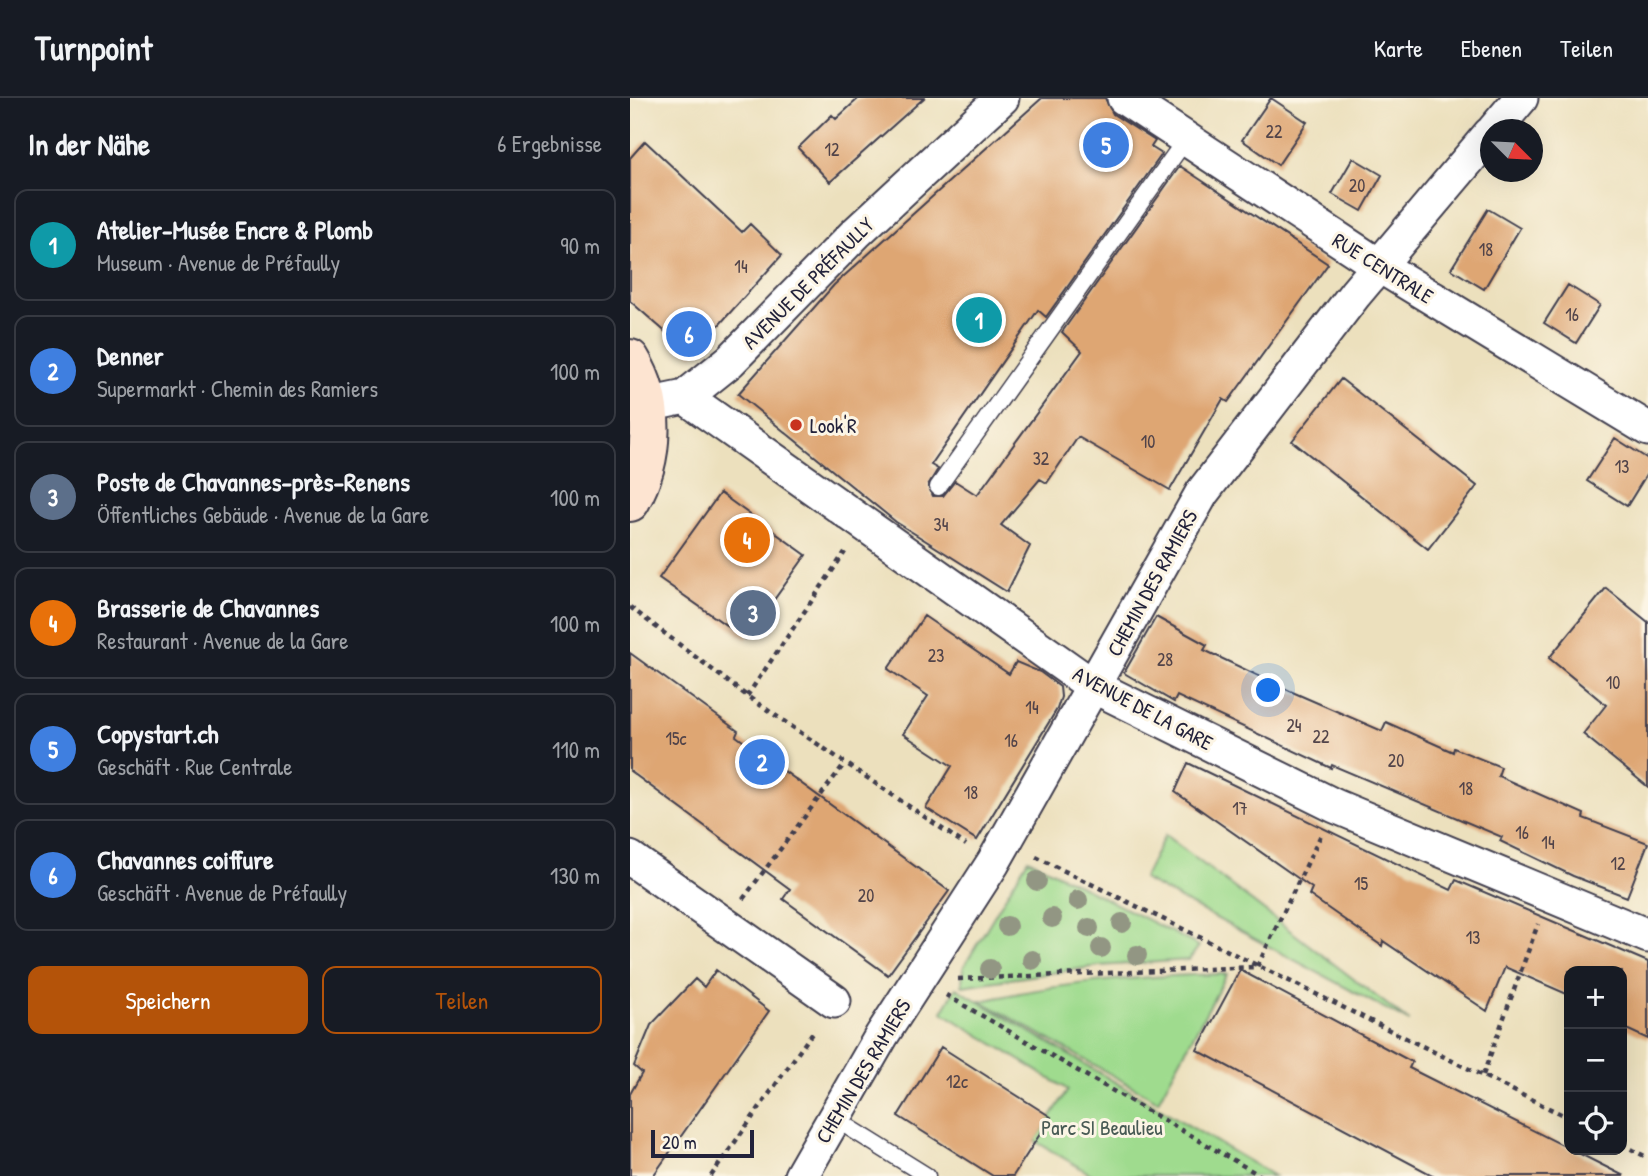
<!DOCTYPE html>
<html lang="de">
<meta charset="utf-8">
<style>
body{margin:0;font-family:"Patrick Hand",sans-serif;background:#242831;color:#f1f3f6}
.controls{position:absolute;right:21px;bottom:21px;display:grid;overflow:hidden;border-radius:14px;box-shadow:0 7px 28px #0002}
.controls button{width:63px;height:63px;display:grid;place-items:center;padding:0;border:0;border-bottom:2px solid #363941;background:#171b24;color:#f1f3f6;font:35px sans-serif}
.compass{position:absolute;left:850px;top:21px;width:63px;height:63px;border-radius:50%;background:#171b24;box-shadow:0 7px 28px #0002;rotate:114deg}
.scale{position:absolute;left:21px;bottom:18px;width:103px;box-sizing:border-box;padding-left:7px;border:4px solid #22223b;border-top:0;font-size:19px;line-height:24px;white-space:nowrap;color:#22223b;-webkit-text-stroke:5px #fcf5e5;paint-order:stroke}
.you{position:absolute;left:639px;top:593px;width:24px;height:24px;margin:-18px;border:5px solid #fff;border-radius:50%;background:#1a73e8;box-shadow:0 0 0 10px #1a73e833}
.badge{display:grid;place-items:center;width:46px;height:46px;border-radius:50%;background:#b45309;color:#fff;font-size:23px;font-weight:700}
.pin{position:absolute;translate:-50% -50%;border:4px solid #fff;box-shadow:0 2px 7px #0006}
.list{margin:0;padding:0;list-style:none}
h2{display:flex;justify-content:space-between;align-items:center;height:91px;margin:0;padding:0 28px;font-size:30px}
h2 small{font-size:23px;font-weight:400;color:#9ea1a6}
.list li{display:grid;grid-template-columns:46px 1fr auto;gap:21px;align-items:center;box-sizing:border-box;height:112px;margin:0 14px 14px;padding:0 14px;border:2px solid #363941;border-radius:14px}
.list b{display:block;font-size:26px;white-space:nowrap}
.list p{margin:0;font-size:23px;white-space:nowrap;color:#9ea1a6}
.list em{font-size:23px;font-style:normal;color:#9ea1a6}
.actions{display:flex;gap:14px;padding:21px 28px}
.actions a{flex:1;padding:16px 0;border:2px solid #b45309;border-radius:14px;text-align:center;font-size:24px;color:#b45309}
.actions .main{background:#b45309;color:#fff}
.icon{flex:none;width:38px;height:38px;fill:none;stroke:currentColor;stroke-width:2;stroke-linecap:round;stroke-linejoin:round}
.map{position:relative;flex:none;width:1018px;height:1078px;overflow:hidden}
header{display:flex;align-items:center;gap:42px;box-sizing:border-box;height:98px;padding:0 35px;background:#171b24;border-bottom:2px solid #363941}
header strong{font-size:33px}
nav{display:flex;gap:38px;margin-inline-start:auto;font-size:24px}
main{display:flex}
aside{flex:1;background:#171b24}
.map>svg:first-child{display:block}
.green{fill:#9fdb8e;stroke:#607e64;stroke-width:2}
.building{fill:#dea673}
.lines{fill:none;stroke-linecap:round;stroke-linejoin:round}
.lane-casing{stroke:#403e4e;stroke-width:19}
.street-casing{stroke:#403e4e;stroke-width:37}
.secondary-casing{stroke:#403e4e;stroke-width:42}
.path{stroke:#403e4e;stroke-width:4.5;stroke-dasharray:5 5;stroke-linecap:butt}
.lane{stroke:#fff;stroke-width:16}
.street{stroke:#fff;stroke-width:33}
.secondary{stroke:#fde4d1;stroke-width:38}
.tree{fill:#929683}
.poi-dot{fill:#c8321e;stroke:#fcf5e5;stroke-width:2.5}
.labels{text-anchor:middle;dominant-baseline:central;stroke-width:6;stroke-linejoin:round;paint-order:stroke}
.number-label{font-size:18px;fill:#514349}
.street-label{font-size:21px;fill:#22223b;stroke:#fcf5e5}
.poi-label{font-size:21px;fill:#22223b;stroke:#fcf5e5;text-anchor:start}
.park-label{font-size:21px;fill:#485a54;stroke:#fcf5e5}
</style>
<header>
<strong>Turnpoint</strong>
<nav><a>Karte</a><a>Ebenen</a><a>Teilen</a></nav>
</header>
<main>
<aside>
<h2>In der Nähe<small>6 Ergebnisse</small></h2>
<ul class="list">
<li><span class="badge" style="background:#0f9aa8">1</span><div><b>Atelier-Musée Encre &amp; Plomb</b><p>Museum · Avenue de Préfaully</p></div><em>90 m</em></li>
<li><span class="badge" style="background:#3f7fe0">2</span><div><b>Denner</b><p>Supermarkt · Chemin des Ramiers</p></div><em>100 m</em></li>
<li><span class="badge" style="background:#5c6f8a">3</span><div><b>Poste de Chavannes-près-Renens</b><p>Öffentliches Gebäude · Avenue de la Gare</p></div><em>100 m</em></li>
<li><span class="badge" style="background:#e8710a">4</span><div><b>Brasserie de Chavannes</b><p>Restaurant · Avenue de la Gare</p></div><em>100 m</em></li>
<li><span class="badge" style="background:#3f7fe0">5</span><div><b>Copystart.ch</b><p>Geschäft · Rue Centrale</p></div><em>110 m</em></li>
<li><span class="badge" style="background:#3f7fe0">6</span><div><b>Chavannes coiffure</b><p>Geschäft · Avenue de Préfaully</p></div><em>130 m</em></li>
</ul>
<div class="actions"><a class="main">Speichern</a><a>Teilen</a></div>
</aside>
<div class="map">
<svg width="1018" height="1078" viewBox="0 0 1018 1078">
<rect width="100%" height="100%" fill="#fcf5e5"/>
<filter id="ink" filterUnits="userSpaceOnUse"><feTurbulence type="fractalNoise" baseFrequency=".0143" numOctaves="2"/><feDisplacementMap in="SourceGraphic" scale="14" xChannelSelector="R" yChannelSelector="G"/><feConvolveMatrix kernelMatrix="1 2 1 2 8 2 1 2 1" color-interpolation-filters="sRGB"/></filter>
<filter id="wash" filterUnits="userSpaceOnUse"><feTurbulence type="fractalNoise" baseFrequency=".00686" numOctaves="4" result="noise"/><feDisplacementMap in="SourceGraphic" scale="28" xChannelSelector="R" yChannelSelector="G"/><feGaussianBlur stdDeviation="1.57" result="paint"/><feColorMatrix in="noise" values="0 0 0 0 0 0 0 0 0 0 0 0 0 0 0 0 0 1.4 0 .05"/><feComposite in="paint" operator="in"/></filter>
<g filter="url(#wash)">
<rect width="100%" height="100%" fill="#ece0bd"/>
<path class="green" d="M 535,737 L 780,924 L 513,781 Z
M 398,761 L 569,848 L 559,862 L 469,868 L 332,888 L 333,870 Z
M 597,876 L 528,1003 L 351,903 C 433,884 513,878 597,876 Z
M 326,890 L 644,1078 L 464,1078 L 405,1043 L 438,992 L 312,914 Z"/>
<g id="blocks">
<path class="building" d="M 229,0 L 294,0 L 200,84 L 168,50 L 202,17 L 206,21 Z
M 412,0 L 475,0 L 483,16 L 525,43 L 521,49 L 532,56 L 416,219 L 408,212 L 301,367 L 308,371 L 298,387 L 303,398 L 313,398 L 325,383 L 347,397 L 452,253 L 432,234 L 550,68 L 698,166 L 598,304 L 593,301 L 540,392 L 448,339 L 417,385 L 410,381 L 371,427 L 400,448 L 377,494 L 266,424 L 108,296 L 204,187 Z
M 641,0 L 677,24 L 648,67 L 612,42 Z
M 15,43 L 112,134 L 120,126 L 152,157 L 62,257 L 0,203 L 0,60 Z
M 723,60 L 752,77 L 732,113 L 702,96 Z
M 858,111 L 890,130 L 854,191 L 821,171 Z
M 938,187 L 970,207 L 946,245 L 914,225 Z
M 711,281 L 847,388 L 798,451 L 662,343 Z
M 985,340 L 1018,361 L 1018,374 L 997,408 L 957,383 Z
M 90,395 L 176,457 L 116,541 L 29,480 Z
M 976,490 L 1018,524 L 1018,689 L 953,636 L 976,607 L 919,560 Z
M 294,518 L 379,576 L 386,564 L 410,574 L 430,589 L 431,599 L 427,611 L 347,742 L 296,710 L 322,668 L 273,636 L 298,598 L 258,571 Z
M 526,519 L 577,547 L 574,552 L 660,593 L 752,633 L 756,624 L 823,654 L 824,650 L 871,669 L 868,678 L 954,716 L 953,720 L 1018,745 L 997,799 L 943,778 L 870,743 L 872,739 L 702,667 L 701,670 L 547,598 L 544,604 L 494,575 Z
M 0,555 L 108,633 L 106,638 L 319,793 L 258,877 L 153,801 L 160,791 L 0,673 Z
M 558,665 L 821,792 L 826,782 L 1018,864 L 1018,941 L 992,929 L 992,873 L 939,873 L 939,897 L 875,869 L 857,913 L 753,843 L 752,848 L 679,797 L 682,790 L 545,694 Z
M 86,872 L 139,913 L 23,1078 L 0,1078 L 0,996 L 12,975 L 4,968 L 21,927 L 65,881 L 74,889 Z
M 610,872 L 782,964 L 779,970 L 994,1078 L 804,1078 L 567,952 Z
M 311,949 L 421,1019 L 383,1078 L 363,1078 L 268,1018 Z"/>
</g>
</g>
<g filter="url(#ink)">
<use href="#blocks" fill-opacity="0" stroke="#403e4e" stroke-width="2"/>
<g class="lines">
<g class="lane-casing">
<path id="lane" d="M 308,389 L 556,41
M 204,1020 L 297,1078"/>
</g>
<g class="street-casing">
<path id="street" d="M 494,0 L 748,167 L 1018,331
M 864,32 L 891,0
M 55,299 L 463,588 L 705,708 L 1018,838
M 36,303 L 55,299 L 100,263 L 226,135 L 372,0
M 0,760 L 204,903
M 171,1078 L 252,937 L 363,765 L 572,395 L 725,196 L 860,36"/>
</g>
<g class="secondary-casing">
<path id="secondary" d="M 0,261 C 27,305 25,361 0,404"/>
</g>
<path class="path" d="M 0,509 L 117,598 L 336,747
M 117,598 L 215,454
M 406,759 L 939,1020
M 113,801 L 215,665
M 328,881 L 627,869 L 691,737
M 316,897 L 631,1078
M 853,977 L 908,826
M 992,1046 L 1018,1060
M 81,1078 L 185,931"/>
<use href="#lane" class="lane"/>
<use href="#street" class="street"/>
<use href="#secondary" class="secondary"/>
</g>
<g class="tree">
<circle cx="407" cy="783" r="10"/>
<circle cx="448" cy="802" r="10"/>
<circle cx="422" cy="820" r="10"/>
<circle cx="492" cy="825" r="10"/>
<circle cx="377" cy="828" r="10"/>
<circle cx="459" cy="830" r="10"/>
<circle cx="471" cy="850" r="10"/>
<circle cx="507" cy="857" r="10"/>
<circle cx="402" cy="862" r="10"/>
<circle cx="360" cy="871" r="10"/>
</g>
</g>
<circle class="poi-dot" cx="166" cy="327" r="7"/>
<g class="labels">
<g class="number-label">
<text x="644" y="33">22</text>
<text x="202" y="51">12</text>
<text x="727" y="87">20</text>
<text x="856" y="151">18</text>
<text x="111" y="168">14</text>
<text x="942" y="216">16</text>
<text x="518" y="343">10</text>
<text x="411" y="360">32</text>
<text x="992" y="368">13</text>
<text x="311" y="426">34</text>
<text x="306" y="557">23</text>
<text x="535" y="561">28</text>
<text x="983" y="584">10</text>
<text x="402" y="609">14</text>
<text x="664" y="627">24</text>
<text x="691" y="638">22</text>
<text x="46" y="640">15c</text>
<text x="381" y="642">16</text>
<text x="766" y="662">20</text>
<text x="836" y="690">18</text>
<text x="341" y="694">18</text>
<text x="610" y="710">17</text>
<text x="892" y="734">16</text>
<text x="918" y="744">14</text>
<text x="988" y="765">12</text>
<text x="731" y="785">15</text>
<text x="236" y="797">20</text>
<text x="843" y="839">13</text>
<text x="327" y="983">12c</text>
</g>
<g class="street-label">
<text transform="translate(753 170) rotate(32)">RUE CENTRALE</text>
<text transform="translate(178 185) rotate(-45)">AVENUE DE PRÉFAULLY</text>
<text transform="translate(522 485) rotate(-61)">CHEMIN DES RAMIERS</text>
<text transform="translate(513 610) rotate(28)">AVENUE DE LA GARE</text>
<text transform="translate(233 973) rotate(-59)">CHEMIN DES RAMIERS</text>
</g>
<g class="poi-label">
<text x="180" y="327">Look'R</text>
</g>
<g class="park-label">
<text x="472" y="1029">Parc SI Beaulieu</text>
</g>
</g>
</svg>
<div class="controls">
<button>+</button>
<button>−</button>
<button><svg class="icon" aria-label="locate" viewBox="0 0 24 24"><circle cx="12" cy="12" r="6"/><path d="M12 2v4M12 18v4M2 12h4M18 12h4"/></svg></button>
</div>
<svg class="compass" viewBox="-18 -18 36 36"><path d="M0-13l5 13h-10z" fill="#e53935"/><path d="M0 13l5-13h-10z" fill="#9ea1a6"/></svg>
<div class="scale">20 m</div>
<div class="you"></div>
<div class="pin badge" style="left:349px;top:222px;background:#0f9aa8">1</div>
<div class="pin badge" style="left:132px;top:664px;background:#3f7fe0">2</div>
<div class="pin badge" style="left:123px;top:515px;background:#5c6f8a">3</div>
<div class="pin badge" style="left:117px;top:442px;background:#e8710a">4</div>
<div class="pin badge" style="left:476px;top:47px;background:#3f7fe0">5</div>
<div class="pin badge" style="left:59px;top:236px;background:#3f7fe0">6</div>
</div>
</main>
